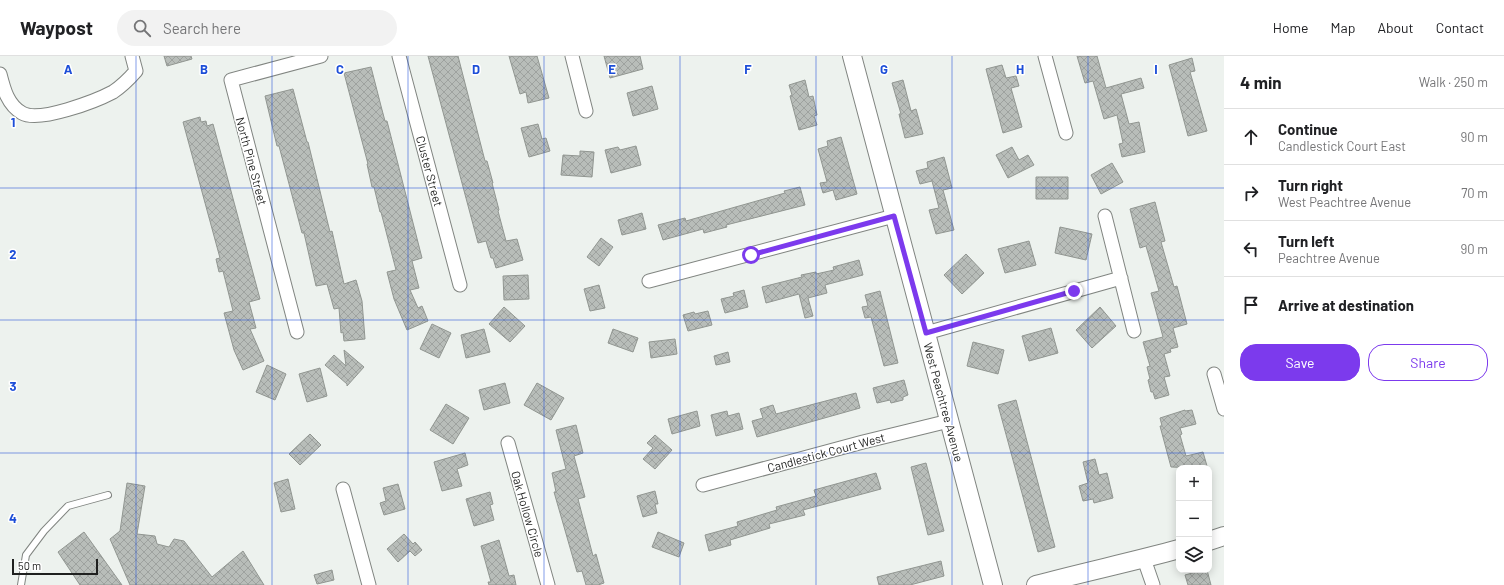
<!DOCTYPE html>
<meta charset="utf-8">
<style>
body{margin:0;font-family:Barlow,sans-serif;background:#f2f2f2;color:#202124}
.controls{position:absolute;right:12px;bottom:12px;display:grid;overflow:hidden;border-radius:8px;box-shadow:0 2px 10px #0003}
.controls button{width:36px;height:36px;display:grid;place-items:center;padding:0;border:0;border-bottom:1px solid #e0e0e0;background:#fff;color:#202124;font:20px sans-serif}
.scale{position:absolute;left:12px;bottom:10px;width:86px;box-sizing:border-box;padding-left:4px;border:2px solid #1f201f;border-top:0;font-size:11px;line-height:14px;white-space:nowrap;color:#1f201f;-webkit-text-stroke:3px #fff;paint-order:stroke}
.stop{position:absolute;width:12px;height:12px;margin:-9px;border:3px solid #7c3aed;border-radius:50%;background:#fff}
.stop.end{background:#7c3aed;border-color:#fff;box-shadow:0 1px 4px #0008}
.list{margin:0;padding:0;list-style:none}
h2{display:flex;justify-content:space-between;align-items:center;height:52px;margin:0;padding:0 16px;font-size:17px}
h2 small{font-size:13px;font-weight:400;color:#757577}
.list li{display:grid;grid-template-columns:26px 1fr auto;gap:12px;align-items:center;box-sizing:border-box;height:56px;padding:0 16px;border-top:1px solid #e0e0e0}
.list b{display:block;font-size:15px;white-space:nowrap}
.list p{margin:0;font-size:13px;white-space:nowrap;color:#757577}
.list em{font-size:13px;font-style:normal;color:#757577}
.actions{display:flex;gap:8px;padding:12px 16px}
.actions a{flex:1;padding:9px 0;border:1px solid #7c3aed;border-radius:16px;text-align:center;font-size:14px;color:#7c3aed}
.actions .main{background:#7c3aed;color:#fff}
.icon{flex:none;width:22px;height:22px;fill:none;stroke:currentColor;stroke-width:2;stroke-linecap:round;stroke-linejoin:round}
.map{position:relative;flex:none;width:1224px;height:529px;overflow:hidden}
header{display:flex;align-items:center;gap:24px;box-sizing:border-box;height:56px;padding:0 20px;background:#fff;border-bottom:1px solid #e0e0e0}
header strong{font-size:19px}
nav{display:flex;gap:22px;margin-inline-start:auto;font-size:14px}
.search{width:280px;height:36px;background:#f2f2f2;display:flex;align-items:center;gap:10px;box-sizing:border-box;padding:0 14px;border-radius:22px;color:#757577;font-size:15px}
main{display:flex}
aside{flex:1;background:#fff}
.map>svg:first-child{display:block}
.building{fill:url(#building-cross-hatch);stroke:#919691}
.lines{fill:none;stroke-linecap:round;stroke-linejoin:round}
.lane-casing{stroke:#818581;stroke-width:8}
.street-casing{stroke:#818581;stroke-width:15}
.secondary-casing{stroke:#818581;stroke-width:20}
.lane{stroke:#fff;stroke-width:6}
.street{stroke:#fff;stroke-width:13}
.secondary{stroke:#fff;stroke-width:18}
.route{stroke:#7c3aed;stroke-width:5}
.grid{fill:none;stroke:#1d4ed8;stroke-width:1;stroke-opacity:0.55}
.labels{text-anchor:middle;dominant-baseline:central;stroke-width:3;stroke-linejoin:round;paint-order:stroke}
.street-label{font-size:12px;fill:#1f201f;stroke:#fff}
.grid-label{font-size:13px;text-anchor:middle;font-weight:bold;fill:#1d4ed8;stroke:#fff;stroke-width:3;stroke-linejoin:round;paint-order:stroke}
</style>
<header>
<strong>Waypost</strong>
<div class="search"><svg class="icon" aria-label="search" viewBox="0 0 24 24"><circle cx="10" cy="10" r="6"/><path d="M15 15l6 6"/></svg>Search here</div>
<nav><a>Home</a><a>Map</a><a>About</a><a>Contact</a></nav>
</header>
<main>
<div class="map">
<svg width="1224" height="529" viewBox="0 0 1224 529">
<defs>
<pattern id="building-cross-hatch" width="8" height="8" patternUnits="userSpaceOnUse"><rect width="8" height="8" fill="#b8bdb9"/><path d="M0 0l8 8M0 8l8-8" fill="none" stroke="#9ea29f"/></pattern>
</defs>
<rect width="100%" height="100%" fill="#edf2ee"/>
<path class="building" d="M 164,0 L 191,0 L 192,3 L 167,10 Z
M 428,0 L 458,0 L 485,105 L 487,105 L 493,127 L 492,127 L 499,154 L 498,155 L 506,185 L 517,183 L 523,204 L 496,212 L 493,202 L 491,202 L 486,185 L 478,187 Z
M 509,0 L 537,0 L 549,42 L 528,47 L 526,36 L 520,38 Z
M 604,0 L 640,0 L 643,13 L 610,22 Z
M 1077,0 L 1097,0 L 1106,32 L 1141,22 L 1144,32 L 1121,38 L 1129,68 L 1139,66 L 1145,96 L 1122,101 L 1119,88 L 1123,87 L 1117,59 L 1104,63 L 1093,25 L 1085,27 Z
M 1192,2 L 1195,15 L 1190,16 L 1207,75 L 1188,80 L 1169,9 Z
M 1002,9 L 1006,22 L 1016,20 L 1019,30 L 1011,32 L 1022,71 L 1003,77 L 986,13 Z
M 371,11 L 381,50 L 385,65 L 387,65 L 422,202 L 412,205 L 419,232 L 410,234 L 418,252 L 422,250 L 428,265 L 407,274 L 394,243 L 387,216 L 396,214 L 381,156 L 380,156 L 374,131 L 372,131 L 367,108 L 368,108 L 344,17 Z
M 805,24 L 809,41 L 813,40 L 817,59 L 814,60 L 817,69 L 799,74 L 790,40 L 792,39 L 789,29 Z
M 903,24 L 911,55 L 916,53 L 923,78 L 905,82 L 899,58 L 901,58 L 892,27 Z
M 652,30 L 658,53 L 633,60 L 627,37 Z
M 293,33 L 307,86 L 308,86 L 330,176 L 332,175 L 344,228 L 356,224 L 362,245 L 365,283 L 344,285 L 343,276 L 341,277 L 339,252 L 334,253 L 327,228 L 316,230 L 304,177 L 302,177 L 279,90 L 277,90 L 265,40 Z
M 200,61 L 201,66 L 206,65 L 207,70 L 213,68 L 260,243 L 249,246 L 256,272 L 250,273 L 264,305 L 243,314 L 234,294 L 224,257 L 233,255 L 223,215 L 219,216 L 216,203 L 220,202 L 183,66 Z
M 538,68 L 542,83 L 546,82 L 550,95 L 529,101 L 521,72 Z
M 841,81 L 857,138 L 836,144 L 833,134 L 823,137 L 820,127 L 827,126 L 818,93 L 828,90 L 827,85 Z
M 636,90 L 641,109 L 611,117 L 605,94 L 618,91 L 620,94 Z
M 1012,91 L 1019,104 L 1028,99 L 1034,109 L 1008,122 L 996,99 Z
M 580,95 L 594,96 L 592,121 L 561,119 L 563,99 L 580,100 Z
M 944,101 L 952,132 L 943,134 L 954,174 L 936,178 L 929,154 L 939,152 L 932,125 L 920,128 L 916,115 L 928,112 L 927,106 Z
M 1112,107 L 1123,126 L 1101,138 L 1091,119 Z
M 1036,121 L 1068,121 L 1068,143 L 1036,143 Z
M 800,131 L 805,149 L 726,169 L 727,171 L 704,177 L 703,173 L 663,184 L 658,169 L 685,162 L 686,165 L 785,137 L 784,135 Z
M 1155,146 L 1165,185 L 1161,186 L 1174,231 L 1177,230 L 1187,268 L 1173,272 L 1178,291 L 1170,293 L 1171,296 L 1164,298 L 1170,320 L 1164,321 L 1169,339 L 1155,343 L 1153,336 L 1151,336 L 1148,324 L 1150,323 L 1147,311 L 1150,310 L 1143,286 L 1163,281 L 1151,237 L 1159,235 L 1146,190 L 1140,192 L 1130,153 Z
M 642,157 L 646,173 L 622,179 L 618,164 Z
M 1060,171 L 1092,178 L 1086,204 L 1055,197 Z
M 601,182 L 613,191 L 599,210 L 587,201 Z
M 1029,185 L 1036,209 L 1005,217 L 998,193 Z
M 966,198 L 984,217 L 962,238 L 944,219 Z
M 859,204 L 863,219 L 825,229 L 827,237 L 808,242 L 813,260 L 805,262 L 799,238 L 766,247 L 762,231 L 802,221 L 801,219 L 816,216 L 816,218 L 834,214 L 833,211 Z
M 528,219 L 529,243 L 504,244 L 503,220 Z
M 599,229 L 605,252 L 590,255 L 584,233 Z
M 744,234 L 748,251 L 725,257 L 721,243 L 734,240 L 733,237 Z
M 880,235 L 898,307 L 884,310 L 871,261 L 865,262 L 862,251 L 868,250 L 865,239 Z
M 504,251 L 525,270 L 510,286 L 489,268 Z
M 1100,251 L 1116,270 L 1092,292 L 1076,274 Z
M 708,255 L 712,269 L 688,275 L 683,259 L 694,256 L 695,258 Z
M 432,268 L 451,277 L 439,302 L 420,293 Z
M 1051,272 L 1058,297 L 1029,305 L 1022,280 Z
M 484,273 L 490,296 L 466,302 L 461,279 Z
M 613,273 L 638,282 L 633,296 L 608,287 Z
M 675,283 L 677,298 L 651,302 L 649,286 Z
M 973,286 L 1004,294 L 998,318 L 967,310 Z
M 344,294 L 364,311 L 347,330 L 347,328 L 325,309 L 334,299 L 346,310 Z
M 728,296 L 730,306 L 716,309 L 714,300 Z
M 267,309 L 286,318 L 275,344 L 256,336 Z
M 320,312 L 327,340 L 307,346 L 299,318 Z
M 904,324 L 908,339 L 903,341 L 903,344 L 891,347 L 890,344 L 877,347 L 873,332 Z
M 505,327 L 510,347 L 484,354 L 479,334 Z
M 537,327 L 564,342 L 551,364 L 524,349 Z
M 856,337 L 860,352 L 757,381 L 752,365 L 763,362 L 760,353 L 773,349 L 776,358 Z
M 1016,344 L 1055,491 L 1038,496 L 998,349 Z
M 446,348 L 469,362 L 453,388 L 430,374 Z
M 1185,354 L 1185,355 L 1192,354 L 1196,368 L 1180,372 L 1182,378 L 1180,379 L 1186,400 L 1203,396 L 1207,410 L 1198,412 L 1171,411 L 1160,370 L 1162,370 L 1160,362 Z
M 697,355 L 700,370 L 672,378 L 668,363 Z
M 727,355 L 728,360 L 739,357 L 743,373 L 716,380 L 711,359 Z
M 576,369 L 583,397 L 574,400 L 585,441 L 578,443 L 593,500 L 596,498 L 604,527 L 598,529 L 586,529 L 582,515 L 577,516 L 554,436 L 556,436 L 552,417 L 566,413 L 556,374 Z
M 310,378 L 321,389 L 300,409 L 289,398 Z
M 655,379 L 672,394 L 655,413 L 643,403 L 653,392 L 647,387 Z
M 465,397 L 468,409 L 457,413 L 462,430 L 442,435 L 434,406 Z
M 1095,403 L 1099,419 L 1107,417 L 1113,442 L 1094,447 L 1093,443 L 1083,445 L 1079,430 L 1088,427 L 1083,406 Z
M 926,407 L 944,475 L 928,479 L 911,411 Z
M 876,417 L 881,433 L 803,454 L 805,459 L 769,468 L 770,472 L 730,484 L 731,489 L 709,495 L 705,479 L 738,470 L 737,466 L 777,454 L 776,451 L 816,440 L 814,434 Z
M 288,423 L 295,453 L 281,456 L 274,427 Z
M 127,427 L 145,430 L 137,478 L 155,480 L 157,488 L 169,491 L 174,483 L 184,485 L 212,521 L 243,495 L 264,529 L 130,529 L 110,483 L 120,475 Z
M 398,428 L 405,453 L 384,459 L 380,447 L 386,445 L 383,432 Z
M 655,435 L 658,448 L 655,448 L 657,457 L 643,461 L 637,440 Z
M 490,436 L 493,448 L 490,449 L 494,464 L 474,470 L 466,443 Z
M 84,476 L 122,529 L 80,529 L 58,496 Z
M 658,476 L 684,487 L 679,501 L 652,491 Z
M 404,478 L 413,488 L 415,486 L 422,494 L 415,500 L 410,495 L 398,506 L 387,493 Z
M 499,484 L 509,520 L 514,519 L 516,529 L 489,529 L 488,526 L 491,526 L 481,490 Z
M 941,505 L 944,520 L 910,529 L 879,529 L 877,521 Z
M 332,514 L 334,524 L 317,528 L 314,519 Z
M 1203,514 L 1207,514 L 1211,529 L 1188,529 L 1185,519 Z"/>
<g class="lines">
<g class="lane-casing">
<path id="lane" d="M 21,529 L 26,499 L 44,475 L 68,450 L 108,439"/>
</g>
<g class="street-casing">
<path id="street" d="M 399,0 L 460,229
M 572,0 L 586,55
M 1045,0 L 1066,77
M 0,18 C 4,34 8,49 22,57 C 39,67 96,45 113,36 C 122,30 129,23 136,15 L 132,0
M 1105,160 L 1134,275
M 649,225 L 894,160
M 297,276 L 231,24 L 321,0
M 926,277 L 1121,222
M 1214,318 L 1224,353
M 508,387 L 548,529
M 703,429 L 863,386 L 949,365
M 343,433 L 369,529
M 1144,503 L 1153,529"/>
</g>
<g class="secondary-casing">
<path id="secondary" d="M 852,0 L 993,529
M 1209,485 L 1224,480
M 1036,529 C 1084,516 1132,506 1179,493"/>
</g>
<use href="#lane" class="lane"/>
<use href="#street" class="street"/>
<use href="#secondary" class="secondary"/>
</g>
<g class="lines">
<path class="route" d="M 751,199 L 894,160 L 926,277 L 1074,235"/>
</g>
<path class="grid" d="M 136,0 L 136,529M 272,0 L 272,529M 408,0 L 408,529M 544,0 L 544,529M 680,0 L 680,529M 816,0 L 816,529M 952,0 L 952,529M 1088,0 L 1088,529M 0,132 L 1224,132M 0,264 L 1224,264M 0,397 L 1224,397"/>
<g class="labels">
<g class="street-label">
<text transform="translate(252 105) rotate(75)">North Pine Street</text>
<text transform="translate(430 115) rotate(75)">Cluster Street</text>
<text transform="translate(944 346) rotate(75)">West Peachtree Avenue</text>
<text transform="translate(826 396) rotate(-15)">Candlestick Court West</text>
<text transform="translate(528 458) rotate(74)">Oak Hollow Circle</text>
</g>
</g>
<g class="grid-label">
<text x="68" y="18">A</text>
<text x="204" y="18">B</text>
<text x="340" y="18">C</text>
<text x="476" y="18">D</text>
<text x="612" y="18">E</text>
<text x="748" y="18">F</text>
<text x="884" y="18">G</text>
<text x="1020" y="18">H</text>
<text x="1156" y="18">I</text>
<text x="13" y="71">1</text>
<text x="13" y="203">2</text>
<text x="13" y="335">3</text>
<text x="13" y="467">4</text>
</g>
</svg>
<div class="controls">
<button>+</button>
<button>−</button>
<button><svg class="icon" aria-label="layers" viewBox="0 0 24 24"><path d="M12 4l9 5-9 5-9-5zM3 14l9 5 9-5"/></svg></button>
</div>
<div class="scale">50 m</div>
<div class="stop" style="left:751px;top:199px"></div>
<div class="stop end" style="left:1074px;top:235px"></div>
</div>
<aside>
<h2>4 min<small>Walk · 250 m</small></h2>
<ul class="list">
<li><svg class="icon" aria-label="ahead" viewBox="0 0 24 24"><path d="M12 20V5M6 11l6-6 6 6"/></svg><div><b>Continue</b><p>Candlestick Court East</p></div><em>90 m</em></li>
<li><svg class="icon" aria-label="right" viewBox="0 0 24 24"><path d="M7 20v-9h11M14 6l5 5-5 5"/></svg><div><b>Turn right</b><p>West Peachtree Avenue</p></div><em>70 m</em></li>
<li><svg class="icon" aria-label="left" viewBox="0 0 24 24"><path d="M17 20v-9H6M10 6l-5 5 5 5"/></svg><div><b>Turn left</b><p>Peachtree Avenue</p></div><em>90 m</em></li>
<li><svg class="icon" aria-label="arrive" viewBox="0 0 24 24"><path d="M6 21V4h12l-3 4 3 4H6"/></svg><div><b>Arrive at destination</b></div></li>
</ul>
<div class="actions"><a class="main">Save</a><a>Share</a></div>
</aside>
</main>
